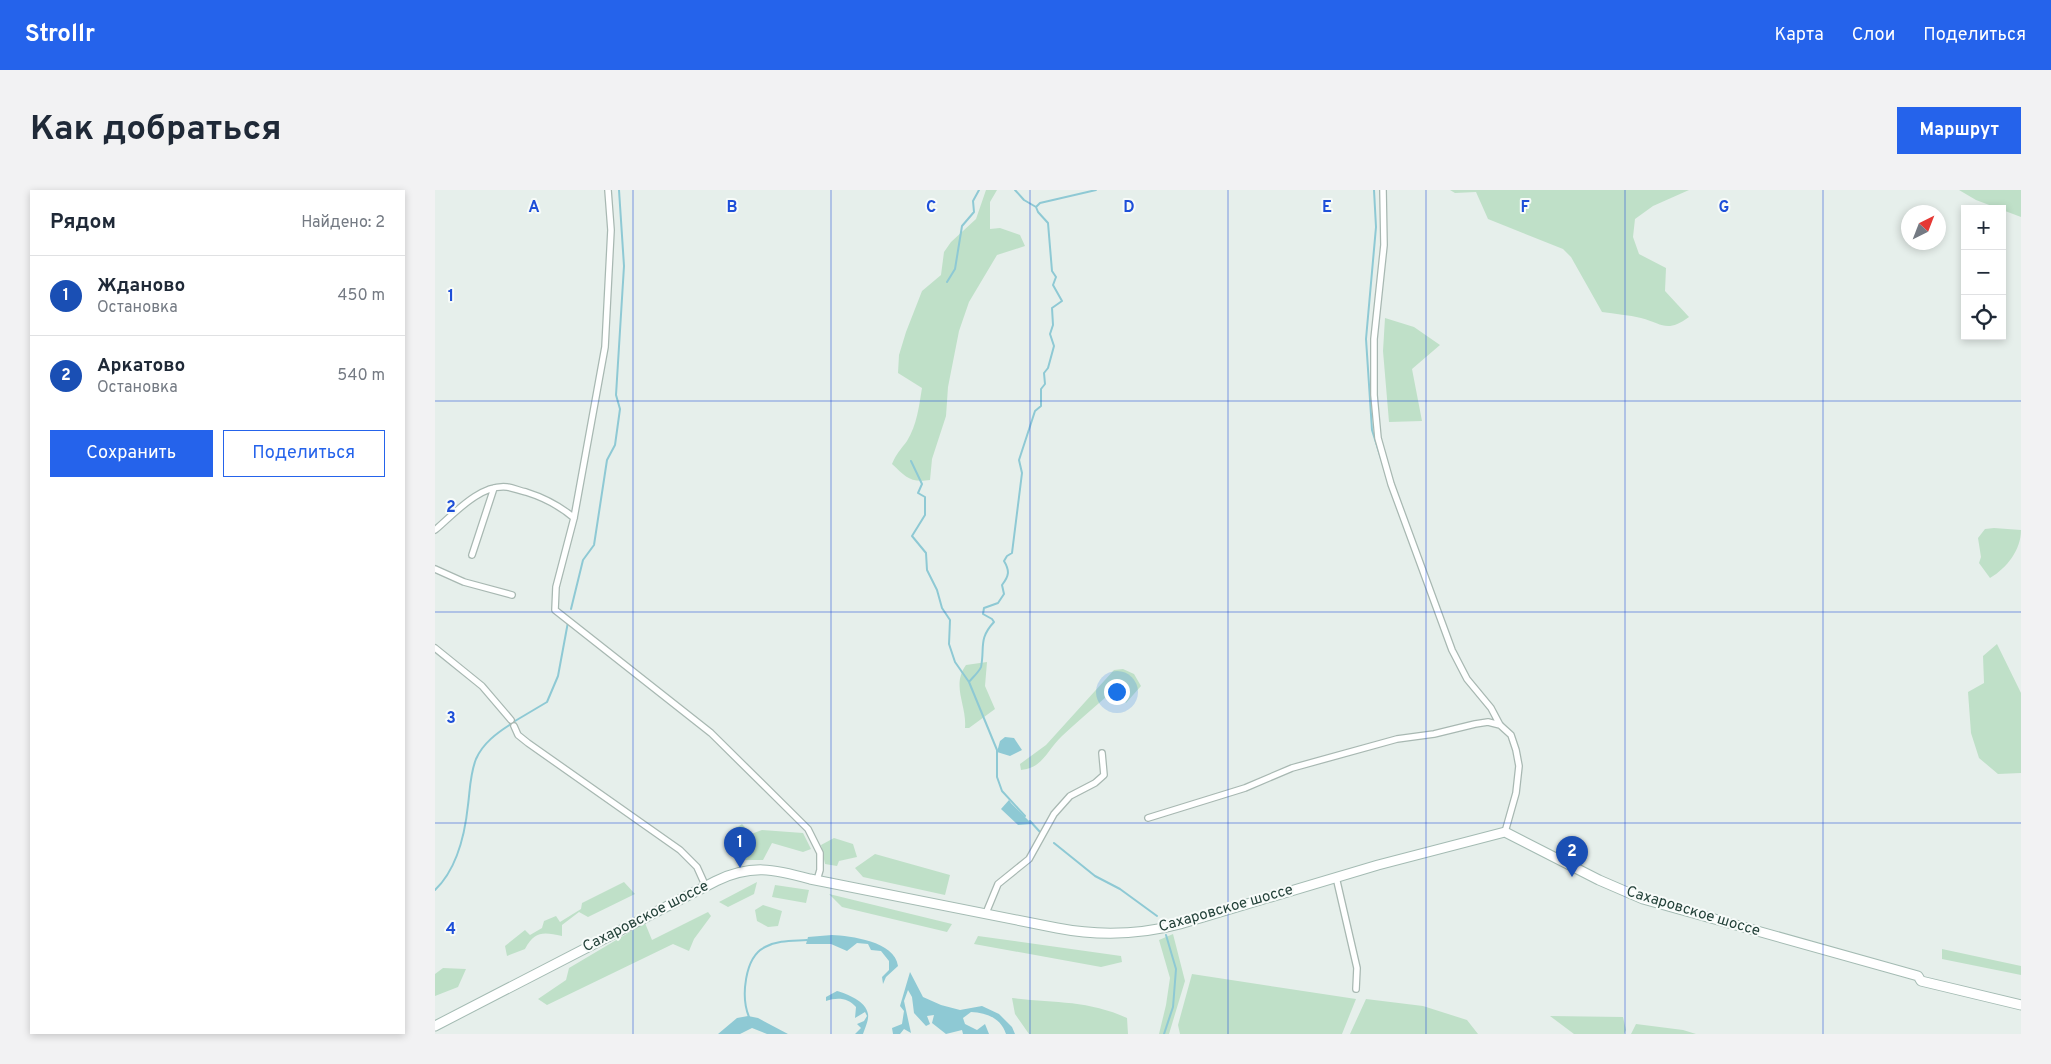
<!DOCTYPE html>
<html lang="ru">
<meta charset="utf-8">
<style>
body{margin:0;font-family:Overpass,sans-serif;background:#f2f2f3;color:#1f2937}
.controls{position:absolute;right:15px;top:15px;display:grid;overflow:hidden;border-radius:0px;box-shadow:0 2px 8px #0003}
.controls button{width:45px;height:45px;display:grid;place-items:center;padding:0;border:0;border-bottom:1px solid #e0e1e3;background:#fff;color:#1f2937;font:25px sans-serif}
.compass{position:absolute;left:1466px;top:15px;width:45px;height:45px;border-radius:50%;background:#fff;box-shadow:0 2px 8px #0003;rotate:42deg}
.you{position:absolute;left:681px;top:501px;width:18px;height:18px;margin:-12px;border:4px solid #fff;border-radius:50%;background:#1a73e8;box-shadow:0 0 0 8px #1a73e833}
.badge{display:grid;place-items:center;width:32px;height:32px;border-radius:50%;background:#2563eb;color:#fff;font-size:16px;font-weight:700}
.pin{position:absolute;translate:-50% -41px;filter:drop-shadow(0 1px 2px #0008)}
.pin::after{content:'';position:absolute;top:26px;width:18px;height:15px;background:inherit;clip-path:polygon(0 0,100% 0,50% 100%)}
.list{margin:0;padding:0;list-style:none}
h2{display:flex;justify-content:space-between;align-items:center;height:65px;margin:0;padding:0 20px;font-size:21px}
h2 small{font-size:16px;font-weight:400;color:#747a83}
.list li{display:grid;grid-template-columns:32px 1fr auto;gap:15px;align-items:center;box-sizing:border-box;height:80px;padding:0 20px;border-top:1px solid #e0e1e3}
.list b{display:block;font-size:19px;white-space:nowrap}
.list p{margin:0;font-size:16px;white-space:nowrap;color:#747a83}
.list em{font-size:16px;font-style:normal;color:#747a83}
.actions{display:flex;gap:10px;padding:15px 20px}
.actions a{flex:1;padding:11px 0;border:1px solid #2563eb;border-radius:0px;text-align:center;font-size:18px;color:#2563eb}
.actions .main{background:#2563eb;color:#fff}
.icon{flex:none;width:28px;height:28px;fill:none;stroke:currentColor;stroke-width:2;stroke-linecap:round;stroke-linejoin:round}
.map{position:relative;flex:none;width:1586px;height:844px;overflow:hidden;border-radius:0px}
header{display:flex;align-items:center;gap:30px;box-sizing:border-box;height:70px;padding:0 25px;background:#2563eb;color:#fff}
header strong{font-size:24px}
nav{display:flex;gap:28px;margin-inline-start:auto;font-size:18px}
.intro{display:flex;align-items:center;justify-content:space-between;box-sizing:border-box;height:120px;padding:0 30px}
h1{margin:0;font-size:35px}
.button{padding:12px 22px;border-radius:0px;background:#2563eb;color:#fff;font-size:18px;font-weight:700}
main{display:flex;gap:30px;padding:0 30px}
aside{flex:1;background:#fff;border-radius:0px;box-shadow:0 2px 8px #0003}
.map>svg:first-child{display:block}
.green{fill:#bfe0c8}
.water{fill:#8ec9d4}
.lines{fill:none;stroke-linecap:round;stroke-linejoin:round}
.stream{stroke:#8ec9d4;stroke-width:2}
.street-casing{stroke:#a8b8b2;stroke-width:8}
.secondary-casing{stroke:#a4bbb3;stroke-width:11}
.street{stroke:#fff;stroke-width:5.5}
.secondary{stroke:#fff;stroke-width:9}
.grid{fill:none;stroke:#1d4ed8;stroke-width:1;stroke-opacity:0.55}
.labels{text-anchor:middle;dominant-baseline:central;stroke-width:4;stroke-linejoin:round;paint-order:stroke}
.street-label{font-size:15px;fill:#24423a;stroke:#f7fbf9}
.grid-label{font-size:16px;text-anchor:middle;font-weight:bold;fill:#1d4ed8;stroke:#f7fbf9;stroke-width:4;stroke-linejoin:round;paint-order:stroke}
</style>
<header>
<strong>Strollr</strong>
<nav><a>Карта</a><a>Слои</a><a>Поделиться</a></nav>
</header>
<div class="intro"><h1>Как добраться</h1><a class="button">Маршрут</a></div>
<main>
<aside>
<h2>Рядом<small>Найдено: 2</small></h2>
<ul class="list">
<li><span class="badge" style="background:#1a4fb4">1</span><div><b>Жданово</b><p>Остановка</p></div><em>450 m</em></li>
<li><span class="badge" style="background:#1a4fb4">2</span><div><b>Аркатово</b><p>Остановка</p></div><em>540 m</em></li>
</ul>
<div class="actions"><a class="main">Сохранить</a><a>Поделиться</a></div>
</aside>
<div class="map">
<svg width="1586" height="844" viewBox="0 0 1586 844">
<rect width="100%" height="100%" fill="#e6efeb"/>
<path class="green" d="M 551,0 L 562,0 L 555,12 L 555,39 L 565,38 L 585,45 L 590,56 L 562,65 L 534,112 L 524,141 L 513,197 L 511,226 L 497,269 L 495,290 C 475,293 471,287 457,274 C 461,264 466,259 472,251 C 482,235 484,216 487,198 L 463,183 L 464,165 L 471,142 L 487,101 L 506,85 L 509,62 L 516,52 L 541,29 Z
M 1015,0 L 1254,0 L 1218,16 L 1200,29 L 1198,47 L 1204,64 L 1231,78 L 1230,101 L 1254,127 C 1232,143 1228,134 1206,128 C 1194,125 1180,124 1167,122 L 1136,67 L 1128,59 L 1053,29 L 1041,2 L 1020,3 Z
M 1524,0 L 1586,0 L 1586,27 L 1541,10 Z
M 950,128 L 979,137 L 1005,155 L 977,179 L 987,231 L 954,232 L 948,161 Z
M 1559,338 L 1586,340 C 1586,360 1572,378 1555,388 L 1544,373 L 1546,367 L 1543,348 L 1550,339 Z
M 1562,454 L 1586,503 L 1586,583 L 1563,584 L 1544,568 L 1536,543 L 1533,502 L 1549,493 L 1548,466 Z
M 552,472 L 550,496 L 560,519 L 534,538 L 530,538 C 532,515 516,496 531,475 Z
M 688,479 L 699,484 L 706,496 L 691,513 L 688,507 L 671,507 C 656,520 641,533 627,546 C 612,560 608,578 586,580 L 585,574 L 611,555 L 679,480 Z
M 307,634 L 316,644 L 327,640 L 368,643 L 376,659 L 368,662 L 337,653 L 328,670 L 306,670 L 295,642 Z
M 399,648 L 418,654 L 422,667 L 404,671 L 402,676 L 390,674 L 386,655 Z
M 440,664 L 515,685 L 510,705 L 428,687 L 420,678 Z
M 189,692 L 200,704 L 153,727 L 144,722 L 127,735 L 127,746 C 108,742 100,741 90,759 L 72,766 L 70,756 L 90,740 L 95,745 L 107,738 L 109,731 L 121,726 L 125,732 L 146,719 L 147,713 Z
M 322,692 L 319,704 L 293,717 L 284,712 Z
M 340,695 L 374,700 L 371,713 L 337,707 Z
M 394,704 L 517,734 L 512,742 L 407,717 Z
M 328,715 L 347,721 L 343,736 L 333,737 L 322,731 L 320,720 Z
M 273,722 L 276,726 L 259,749 L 254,761 L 238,754 L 112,815 L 103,809 L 131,790 L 134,778 L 210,733 L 217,750 Z
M 738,744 L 750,791 L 734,844 L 724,844 L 731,815 L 735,788 L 724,750 Z
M 543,746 L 686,766 L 687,772 L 666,777 L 539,754 Z
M 1507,759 L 1586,776 L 1586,785 L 1507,769 Z
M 8,778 L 31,779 L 23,797 L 0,806 L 0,784 Z
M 757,784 L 921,809 L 907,844 L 745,844 L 743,835 Z
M 577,808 C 618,813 653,810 692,828 L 693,844 L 594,844 L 580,824 Z
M 931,809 L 988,816 L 1032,830 L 1043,844 L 915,844 Z
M 1115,826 L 1188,827 L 1191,840 L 1189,844 L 1139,844 Z
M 1201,834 L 1248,840 L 1261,844 L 1196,844 Z"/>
<path class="water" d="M 570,547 L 579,548 L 587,560 L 575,566 L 562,562 L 565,551 Z
M 574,610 L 576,613 L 597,634 L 583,635 L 566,619 Z
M 397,745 C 415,746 460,751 463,776 L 451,787 L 448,794 L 447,787 L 454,780 L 454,771 L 446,761 L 436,760 L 433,754 L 422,753 L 412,761 L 396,754 L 371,754 L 373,747 Z
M 475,782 L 488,807 L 506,815 L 525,820 L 547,816 L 564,824 L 577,837 L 580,844 L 571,844 C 566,828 552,823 536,822 L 528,828 L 530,834 L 542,840 L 550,834 L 554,844 L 528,844 L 527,840 L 511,844 L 497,833 L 499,825 L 492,826 L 495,834 L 491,836 L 479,823 L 477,807 L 473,800 L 469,811 L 476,843 L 469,839 L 465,844 L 458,844 L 457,838 L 467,834 L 469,821 L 465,816 Z
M 402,801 C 412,804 431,811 433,824 C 434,830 430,838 428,844 L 420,844 L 426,838 L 422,834 L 429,831 L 432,826 L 430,822 L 420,828 L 421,817 C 413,808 403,807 391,811 L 391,807 Z
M 313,826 L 323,828 L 353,844 L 332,844 L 317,838 L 305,844 L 283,844 L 302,828 Z"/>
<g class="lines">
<path class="stream" d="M 580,0 L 589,10 L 601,17 L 603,22 L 613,33 L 617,81 L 621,87 L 618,95 L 627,111 L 617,118 L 618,135 L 615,144 L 619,156 L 613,178 L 609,183 L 610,194 L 606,199 L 606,216 L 600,221 L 584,270 L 587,283 L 577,363 L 572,366 L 569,371 C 575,381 574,386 567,395 L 569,404 L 563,413 L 549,418 L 548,424 L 557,429 L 559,432 C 543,449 550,458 546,477 C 544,482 537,488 534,492 L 562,560 L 562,587 L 567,601 L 590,626
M 939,0 L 941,37 L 931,149 L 937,240 L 949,278
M 601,17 L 605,13 L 661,0
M 512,92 L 520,79 L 527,36 L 539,22 L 538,11 L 544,0
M 476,271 L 487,294 L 483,303 L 490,307 L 490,325 L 477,346 L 491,363 L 492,380 L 502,400 L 507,418 L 515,430 L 514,454 L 520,472 L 534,492
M 136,419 L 148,370 L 159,355 L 172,270 L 180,255 L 185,219 L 181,205 L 189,76 L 184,0
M 80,531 L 112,512 L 123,486 L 133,432
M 595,631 L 605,642
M 619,653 L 660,686 L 685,699 L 722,726
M 0,700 C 22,679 30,644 33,615 C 35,600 35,584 41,569 C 48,553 62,543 76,534
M 314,827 C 306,808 309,767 330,757 C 343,750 358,751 372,750
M 729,844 L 738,817 L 741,779 L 731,745"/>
<g class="street-casing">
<path id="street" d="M 173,0 L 176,40 L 170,157 L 139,328 L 121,397 L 120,420 L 276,543 L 373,639 L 385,663 L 385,680 L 382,690
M 948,0 L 949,55 L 939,149 L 939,205 L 943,248 L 956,294 L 1017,460 L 1032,489 L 1056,518 L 1065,535 L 1076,545 L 1081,560 L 1084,576 L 1081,603 L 1070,642
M 0,340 C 19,324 45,294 72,297 C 79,298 85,301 91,302 C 110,308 124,315 139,328
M 37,365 L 59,298
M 0,379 L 29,392 L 77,405
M 0,458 L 47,496 L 76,530
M 79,536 L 83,545 L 93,553 L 245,660 L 262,677 L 271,697
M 713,628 L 810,598 L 857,578 L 962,549 L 999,544 L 1040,534 L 1053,532 L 1065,535
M 901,687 L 922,778 L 921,799
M 551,723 L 563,694 L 594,669 L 619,624 L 635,606 L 660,593 L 669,585 L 667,563"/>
</g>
<g class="secondary-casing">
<path id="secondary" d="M 0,836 L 281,691 C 316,674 339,679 375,689 L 622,738 C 663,746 704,745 745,734 L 943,675 L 1070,642 L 1164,690 L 1208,709 L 1483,786 L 1486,791 L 1586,815"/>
</g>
<use href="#street" class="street"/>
<use href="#secondary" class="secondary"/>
</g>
<path class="grid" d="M 198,0 L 198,844M 396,0 L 396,844M 595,0 L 595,844M 793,0 L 793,844M 991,0 L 991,844M 1190,0 L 1190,844M 1388,0 L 1388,844M 0,211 L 1586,211M 0,422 L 1586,422M 0,633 L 1586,633"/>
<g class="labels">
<g class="street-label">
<text transform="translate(791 719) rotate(-16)">Сахаровское шоссе</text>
<text transform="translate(1258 722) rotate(17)">Сахаровское шоссе</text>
<text transform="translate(211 727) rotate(-27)">Сахаровское шоссе</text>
</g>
</g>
<g class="grid-label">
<text x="99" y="22">A</text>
<text x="297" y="22">B</text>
<text x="496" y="22">C</text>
<text x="694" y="22">D</text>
<text x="892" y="22">E</text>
<text x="1090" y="22">F</text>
<text x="1289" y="22">G</text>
<text x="16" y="111">1</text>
<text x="16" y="322">2</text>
<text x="16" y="533">3</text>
<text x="16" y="744">4</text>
</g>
</svg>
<div class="controls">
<button>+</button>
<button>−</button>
<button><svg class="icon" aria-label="locate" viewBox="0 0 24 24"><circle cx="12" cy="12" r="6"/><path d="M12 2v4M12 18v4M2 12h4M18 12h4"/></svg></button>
</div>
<svg class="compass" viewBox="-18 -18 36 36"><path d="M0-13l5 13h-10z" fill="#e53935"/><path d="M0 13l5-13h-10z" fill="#747a83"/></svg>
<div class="you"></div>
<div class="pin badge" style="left:305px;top:678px;background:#1a4fb4">1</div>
<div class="pin badge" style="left:1137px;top:687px;background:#1a4fb4">2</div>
</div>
</main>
